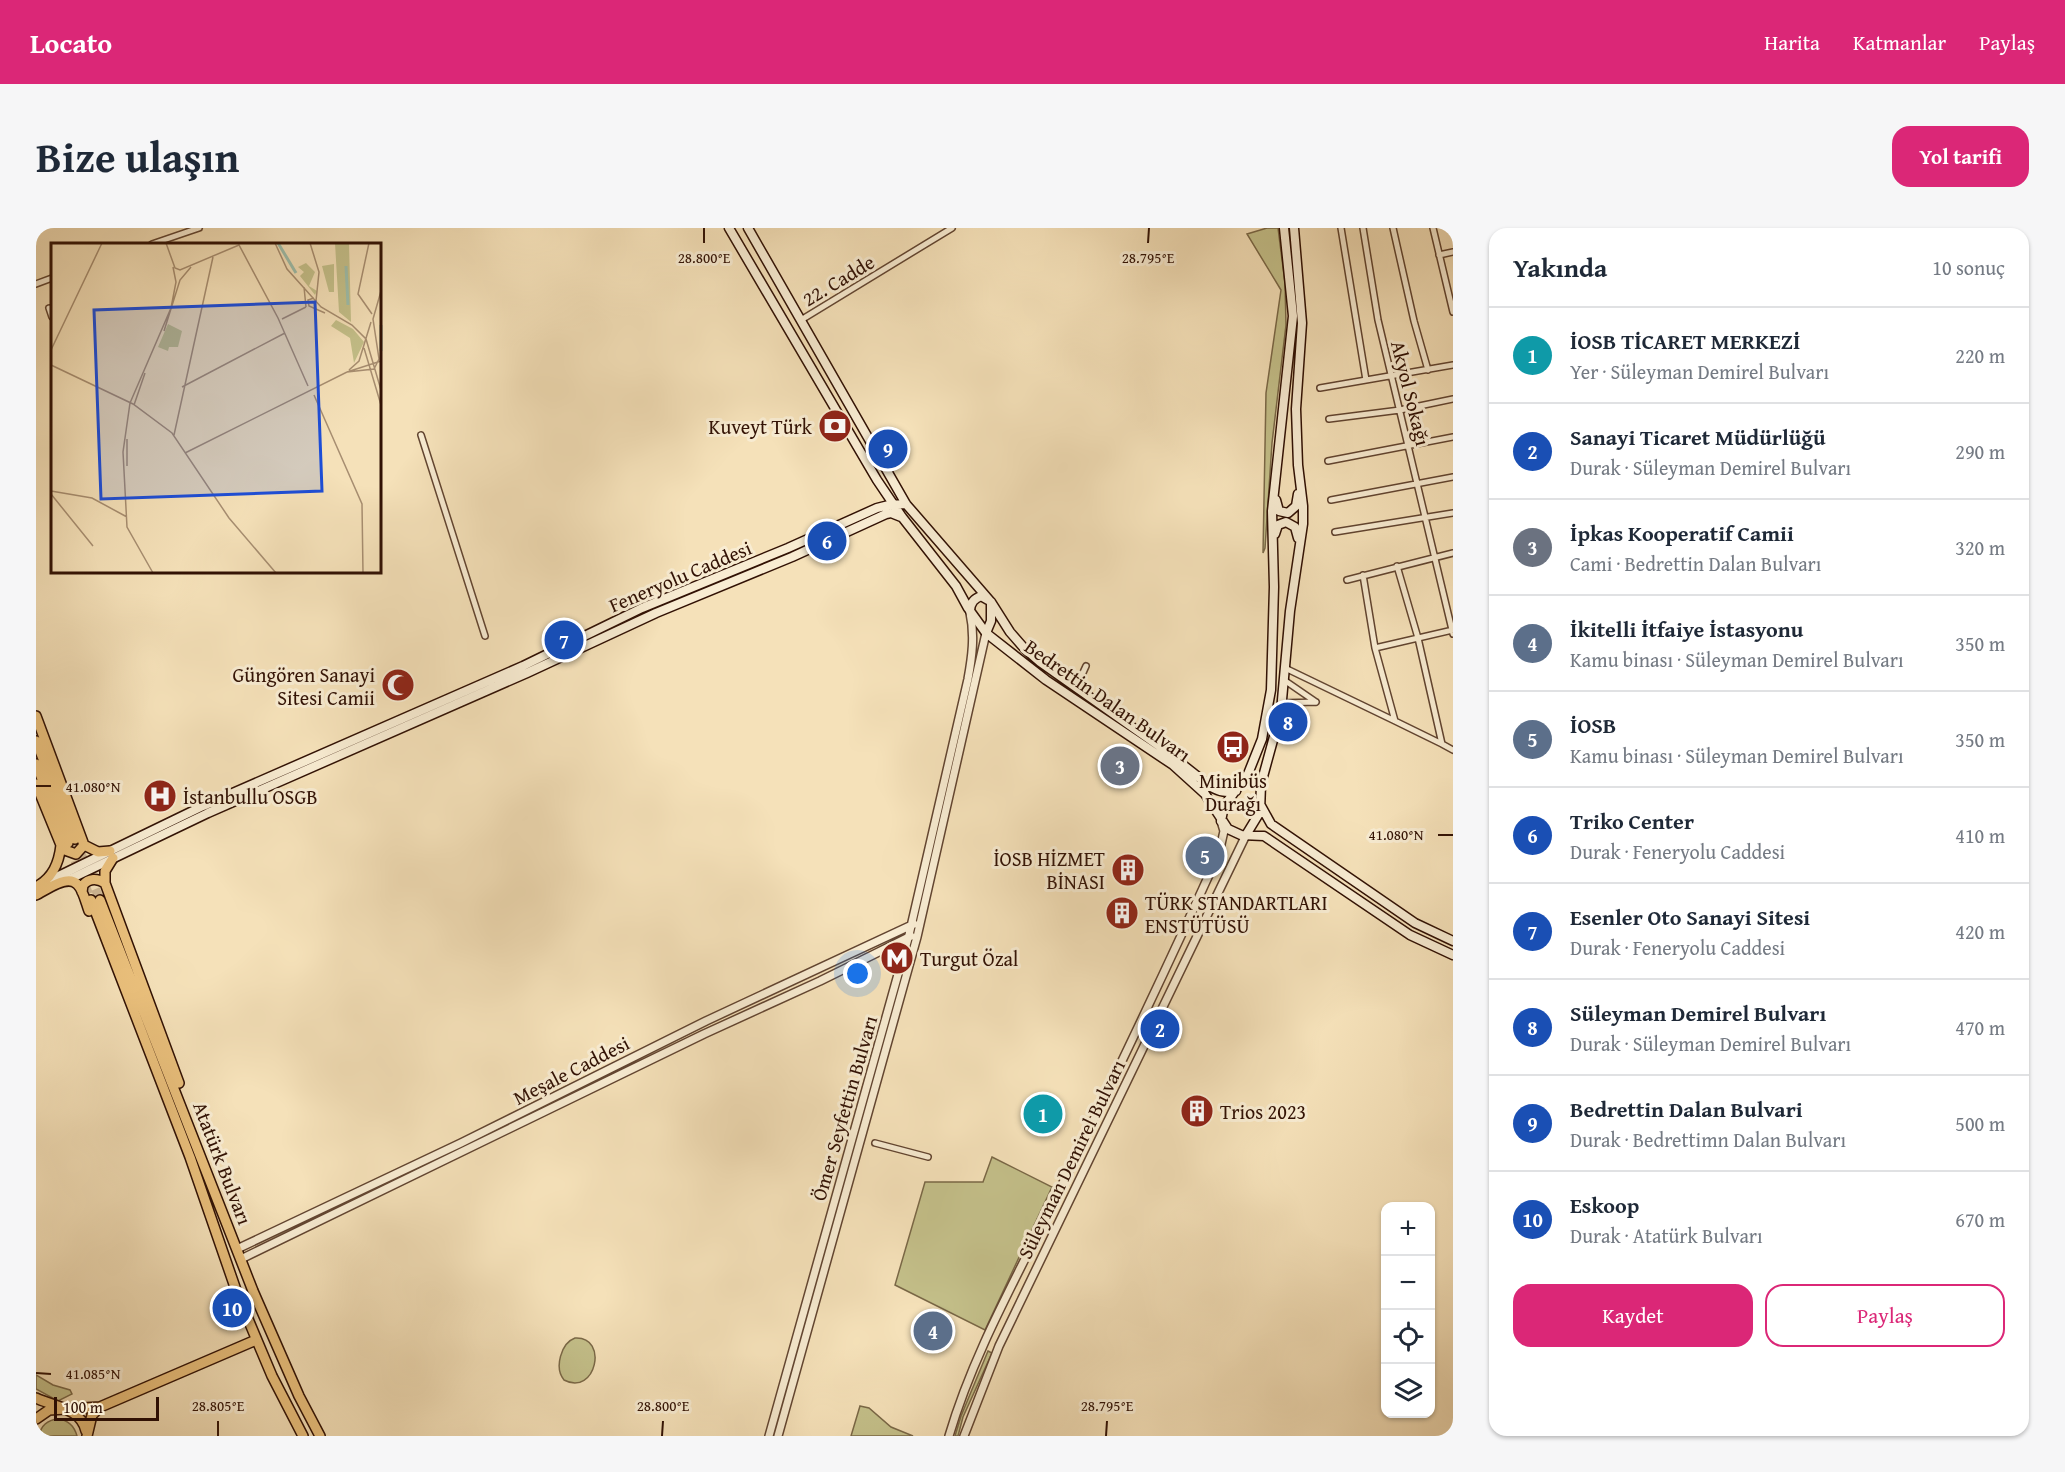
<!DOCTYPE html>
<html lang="tr">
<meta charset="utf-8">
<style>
body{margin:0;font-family:"Gentium Book Plus",serif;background:#f6f6f7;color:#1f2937}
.controls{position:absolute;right:18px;bottom:18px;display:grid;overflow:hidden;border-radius:12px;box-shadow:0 2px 4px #0004}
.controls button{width:54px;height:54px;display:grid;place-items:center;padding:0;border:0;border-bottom:2px solid #e0e1e3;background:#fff;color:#1f2937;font:30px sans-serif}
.scale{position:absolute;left:18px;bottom:15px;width:105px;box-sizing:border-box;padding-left:6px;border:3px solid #311104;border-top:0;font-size:16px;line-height:21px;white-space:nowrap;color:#311104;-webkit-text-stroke:4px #f8ecd2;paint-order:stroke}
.you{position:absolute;left:822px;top:746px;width:21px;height:21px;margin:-15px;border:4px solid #fff;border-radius:50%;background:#1a73e8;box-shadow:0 0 0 9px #1a73e833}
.badge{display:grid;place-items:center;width:39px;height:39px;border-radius:50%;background:#db2777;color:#fff;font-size:20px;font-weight:700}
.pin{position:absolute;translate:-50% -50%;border:3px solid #fff;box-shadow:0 2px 6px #0006}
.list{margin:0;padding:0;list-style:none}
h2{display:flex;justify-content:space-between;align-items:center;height:78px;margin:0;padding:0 24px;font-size:26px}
h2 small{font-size:20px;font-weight:400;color:#747a83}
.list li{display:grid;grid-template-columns:39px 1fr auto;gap:18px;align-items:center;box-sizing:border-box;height:96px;padding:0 24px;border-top:2px solid #e0e1e3}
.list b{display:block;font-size:22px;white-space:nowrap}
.list p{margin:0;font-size:20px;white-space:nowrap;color:#747a83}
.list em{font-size:20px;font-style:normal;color:#747a83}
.actions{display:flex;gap:12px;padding:18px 24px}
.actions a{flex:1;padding:14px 0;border:2px solid #db2777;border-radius:18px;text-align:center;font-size:21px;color:#db2777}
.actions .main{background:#db2777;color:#fff}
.icon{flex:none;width:33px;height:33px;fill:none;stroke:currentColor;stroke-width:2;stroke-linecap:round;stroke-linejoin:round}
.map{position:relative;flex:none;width:1417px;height:1208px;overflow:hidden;border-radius:18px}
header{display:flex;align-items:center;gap:36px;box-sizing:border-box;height:84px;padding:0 30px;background:#db2777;color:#fff}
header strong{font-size:28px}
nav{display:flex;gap:33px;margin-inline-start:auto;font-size:21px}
.intro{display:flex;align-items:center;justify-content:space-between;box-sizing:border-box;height:144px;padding:0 36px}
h1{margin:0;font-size:42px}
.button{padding:15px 27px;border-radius:18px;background:#db2777;color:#fff;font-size:21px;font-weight:700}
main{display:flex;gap:36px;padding:0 36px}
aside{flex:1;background:#fff;border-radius:18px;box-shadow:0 2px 4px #0004}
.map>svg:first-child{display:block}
.green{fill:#c4c08a;stroke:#7a6847;stroke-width:1.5}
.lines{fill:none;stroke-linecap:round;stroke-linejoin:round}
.primary-tunnel{stroke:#ceb795;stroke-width:9;stroke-dasharray:9 4.5;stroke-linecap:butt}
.minor-casing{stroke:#624531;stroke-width:8}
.tertiary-casing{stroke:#624531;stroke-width:10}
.secondary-casing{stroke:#311104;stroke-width:11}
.primary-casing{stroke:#311104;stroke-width:12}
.minor{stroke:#f8ecd2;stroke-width:5}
.tertiary{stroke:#f8ecd2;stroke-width:7}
.secondary{stroke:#f8ecd2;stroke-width:8}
.primary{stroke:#eac07c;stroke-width:9}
.ticks{fill:none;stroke:#311104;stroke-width:2}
.labels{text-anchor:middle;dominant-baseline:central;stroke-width:6;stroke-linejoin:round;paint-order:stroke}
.street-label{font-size:20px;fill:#311104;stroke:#f8ecd2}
.poi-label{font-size:20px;fill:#311104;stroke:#f8ecd2;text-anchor:start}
.inset-river{fill:none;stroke:#9dbeab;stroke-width:3}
.inset-road{fill:none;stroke:#a78e71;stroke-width:1.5}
.view{fill:#1d4ed8;fill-opacity:0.15;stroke:#1d4ed8;stroke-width:3}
.inset-edge{fill:none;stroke:#311104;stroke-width:3}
.ticks-label{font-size:15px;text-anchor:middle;fill:#311104;stroke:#f8ecd2;stroke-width:6;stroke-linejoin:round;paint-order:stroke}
</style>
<header>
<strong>Locato</strong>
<nav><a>Harita</a><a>Katmanlar</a><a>Paylaş</a></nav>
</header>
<div class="intro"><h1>Bize ulaşın</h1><a class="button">Yol tarifi</a></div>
<main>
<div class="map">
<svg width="1417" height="1208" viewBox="0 0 1417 1208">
<rect width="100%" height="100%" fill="#f5e1b9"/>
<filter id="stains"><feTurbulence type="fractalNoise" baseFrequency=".00333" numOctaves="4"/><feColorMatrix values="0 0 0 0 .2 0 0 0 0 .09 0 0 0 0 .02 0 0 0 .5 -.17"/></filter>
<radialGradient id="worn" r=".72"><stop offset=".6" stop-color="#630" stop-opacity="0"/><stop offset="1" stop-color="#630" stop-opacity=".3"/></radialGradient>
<path class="green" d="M 1231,0 L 1242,0 L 1249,55 L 1250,97 L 1236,215 L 1229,320 L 1227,325 L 1230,165 L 1245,62 L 1211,6 Z
M 956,929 L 1016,959 L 949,1102 L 859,1057 L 889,954 L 947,954 Z
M 539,1110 C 573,1108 560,1169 528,1152 C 518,1140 525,1115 539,1110 Z
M 952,1123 L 956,1125 L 927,1189 L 922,1208 L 919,1208 L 925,1188 Z
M 0,1147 L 17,1157 L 34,1162 L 36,1166 L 22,1173 L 0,1161 Z
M 824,1178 L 833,1180 L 855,1199 L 877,1208 L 815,1208 Z
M 22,1191 C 32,1192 38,1197 41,1208 L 3,1208 C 5,1197 11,1192 22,1191 Z"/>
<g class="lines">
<path class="primary-tunnel" d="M 39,611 L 64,672
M 34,620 L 55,672"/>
<g class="minor-casing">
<path id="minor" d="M 1305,0 L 1330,152
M 1327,0 L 1342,92 L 1417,406
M 1357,0 L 1378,93 L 1392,142
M 1397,0 L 1417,84
M 116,16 L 163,0
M 1403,27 L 1417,24
M 0,56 L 16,50
M 13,80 L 16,89
M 765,92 L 916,0
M 1284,160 L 1417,137
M 1293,191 L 1364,182 L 1417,171
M 385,207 L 449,408
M 1292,233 L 1417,209
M 1295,272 L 1417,249
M 1299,304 L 1417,285
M 1361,338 L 1382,410 L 1406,516 L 1417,522
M 1327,347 L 1339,420 L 1359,493 L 1406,516
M 1311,352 L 1417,325
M 1339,420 L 1417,402
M 1249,440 L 1359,493
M 1248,452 L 1280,474
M 1040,460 L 1050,438
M 1246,475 L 1280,474
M 839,915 L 892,929"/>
</g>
<g class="tertiary-casing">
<path id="tertiary" d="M 201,1021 L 425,915 L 670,793 L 878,696
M 205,1031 L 668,806 L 784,753 L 875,708
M 733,1208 L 873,707 L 932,451 C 936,429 939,407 934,385
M 742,1208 L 881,709 L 950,405
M 913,1208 C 937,1126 981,1049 1019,971 C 1075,857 1130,742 1183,625 L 1188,603 L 1185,593
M 928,1208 L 963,1118 L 1210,607"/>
</g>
<g class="secondary-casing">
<path id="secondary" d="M 693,0 L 841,252 L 866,289 L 920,358 L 932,380 L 950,405 L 1010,452 L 1137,537 L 1169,566 L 1192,601 L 1205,607 L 1228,608 L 1374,707 L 1417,727
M 712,0 L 870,276 L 955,374 L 974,404 L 988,420 L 1004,434 L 1123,518 L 1175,559 C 1184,564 1190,565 1200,563
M 1240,272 L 1243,283 L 1252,285 L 1260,278 L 1262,266
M 1239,306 L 1242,297 L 1250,294 L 1259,299 L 1262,310
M 934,382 C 935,374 938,371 945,368 L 952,372
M 950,405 L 955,393 L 955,374
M 1225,578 L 1235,596 L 1379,695 L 1417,713
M 1185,593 L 1188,578 L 1212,546 L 1226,511 L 1235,462 L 1238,359 L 1236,283 L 1257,88 L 1248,0
M 1210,607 L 1224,584 L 1225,556 L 1245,483 L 1254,383 L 1267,296 L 1267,278 L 1262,237 L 1260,181 L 1266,95 L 1258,0
M 30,653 L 172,585 L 491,445 L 620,385 L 756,329 L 850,286 L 855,285 L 865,289
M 10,654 L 167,578 L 487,438 L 606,380 L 752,320 L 841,280 L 853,277 L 870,276"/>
</g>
<g class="primary-casing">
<path id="primary" d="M 0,488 L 48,617 L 62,624 L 74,623
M 0,513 L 39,611
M 0,536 L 32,615
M 0,556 L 25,617 L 29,622 L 40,626 L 48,617
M 77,630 L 69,643 L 69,655 L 143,855
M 0,659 C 17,650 23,635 25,617
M 46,664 L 47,657 C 53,650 61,650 69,655
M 0,667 C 10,662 31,646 41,656 C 47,661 50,675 53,683
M 55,672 L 154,929 L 201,1065 L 236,1148 L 267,1208
M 64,672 L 217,1063 L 263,1168 L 284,1208
M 0,1170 C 19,1179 45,1180 50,1203
M 0,1191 L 13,1182 L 64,1179
M 51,1208 L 56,1187 L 64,1179 L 220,1112"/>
</g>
<use href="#minor" class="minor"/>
<use href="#tertiary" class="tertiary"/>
<use href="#secondary" class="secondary"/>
<use href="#primary" class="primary"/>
</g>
<path class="ticks" d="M 668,15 L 668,0M 1112,15 L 1113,0M 0,558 L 15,558M 1402,607 L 1417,607M 0,1145 L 15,1146M 182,1208 L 182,1193M 626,1208 L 627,1193M 1070,1208 L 1071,1193"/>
<defs>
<g id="bank-disc" transform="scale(1.725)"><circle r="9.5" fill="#8f2418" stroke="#f8ecd2"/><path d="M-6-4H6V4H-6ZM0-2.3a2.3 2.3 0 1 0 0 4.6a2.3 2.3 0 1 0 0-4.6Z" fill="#fff"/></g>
<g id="mosque-disc" transform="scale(1.725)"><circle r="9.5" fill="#8f2418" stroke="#f8ecd2"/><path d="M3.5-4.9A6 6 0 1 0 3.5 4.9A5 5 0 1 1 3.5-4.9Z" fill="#fff"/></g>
<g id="bus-disc" transform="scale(1.725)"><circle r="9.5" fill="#8f2418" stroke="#f8ecd2"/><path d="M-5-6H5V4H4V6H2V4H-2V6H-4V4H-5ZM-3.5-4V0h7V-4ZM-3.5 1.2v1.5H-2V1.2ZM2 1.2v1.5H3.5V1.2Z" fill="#fff"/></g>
<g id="hospital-disc" transform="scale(1.725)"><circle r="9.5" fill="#8f2418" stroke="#f8ecd2"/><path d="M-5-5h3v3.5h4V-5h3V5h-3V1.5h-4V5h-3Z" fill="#fff"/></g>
<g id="building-disc" transform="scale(1.725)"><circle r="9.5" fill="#8f2418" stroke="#f8ecd2"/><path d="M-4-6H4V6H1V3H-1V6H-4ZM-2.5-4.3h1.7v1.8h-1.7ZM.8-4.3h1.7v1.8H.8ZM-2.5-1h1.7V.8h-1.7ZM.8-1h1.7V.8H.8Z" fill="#fff"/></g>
<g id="metro-disc" transform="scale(1.725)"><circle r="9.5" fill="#8f2418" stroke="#f8ecd2"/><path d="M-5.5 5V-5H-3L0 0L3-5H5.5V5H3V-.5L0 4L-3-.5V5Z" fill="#fff"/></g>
</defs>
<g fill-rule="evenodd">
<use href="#bank-disc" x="799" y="198"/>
<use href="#mosque-disc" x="362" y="457"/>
<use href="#bus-disc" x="1197" y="519"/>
<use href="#hospital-disc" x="124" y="568"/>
<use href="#building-disc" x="1092" y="642"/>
<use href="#building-disc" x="1086" y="685"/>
<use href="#metro-disc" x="861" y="730"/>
<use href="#building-disc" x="1161" y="883"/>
</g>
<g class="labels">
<g class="street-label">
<text transform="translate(802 52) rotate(-31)">22. Cadde</text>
<text transform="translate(1375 165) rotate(76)">Akyol Sokağı</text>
<text transform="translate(644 348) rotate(-23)">Feneryolu Caddesi</text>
<text transform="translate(1072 472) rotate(35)">Bedrettin Dalan Bulvarı</text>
<text transform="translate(535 842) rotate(-27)">Meşale Caddesi</text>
<text transform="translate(808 880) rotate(-74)">Ömer Seyfettin Bulvarı</text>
<text transform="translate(1035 931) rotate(-64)">Süleyman Demirel Bulvarı</text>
<text transform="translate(187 935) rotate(69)">Atatürk Bulvarı</text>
</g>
<g class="poi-label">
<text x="776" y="198" text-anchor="end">Kuveyt Türk</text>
<text x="339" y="446" text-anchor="end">Güngören Sanayi<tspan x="339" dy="23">Sitesi Camii</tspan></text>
<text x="1197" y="552" text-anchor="middle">Minibüs<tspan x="1197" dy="23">Durağı</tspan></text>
<text x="147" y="568">İstanbullu OSGB</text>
<text x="1069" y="630" text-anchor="end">İOSB HİZMET<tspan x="1069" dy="23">BİNASI</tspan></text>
<text x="1109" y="674">TÜRK STANDARTLARI<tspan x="1109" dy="23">ENSTÜTÜSÜ</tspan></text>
<text x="884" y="730">Turgut Özal</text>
<text x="1184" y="883">Trios 2023</text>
</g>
</g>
<g transform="translate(15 15)">
<rect width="330" height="330" fill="#f5e1b9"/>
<path d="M 284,0 L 298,0 L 300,79 L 288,69 ZM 255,20 L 264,29 L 258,43 L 266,48 L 264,52 L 249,33 L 253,29 L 247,24 ZM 283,21 L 283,49 L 278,49 L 271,23 ZM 285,77 L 302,86 L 313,99 L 303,120 L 299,95 L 280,83 ZM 117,81 L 131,88 L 127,104 L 118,104 L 117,108 L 107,104 Z" fill="#c4c08a"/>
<path class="inset-river" d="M 227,0 L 245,30M 295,23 L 297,62M 330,82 L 330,108"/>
<path class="inset-road" d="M 115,0 L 124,25 L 129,27 L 188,2 L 227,75 L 257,143M 224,0 L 236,26 L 270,64 L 301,82 L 315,96 L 330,147M 259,0 L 268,29 L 265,58M 318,0 L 307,51 L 321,71M 253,44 L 255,64M 263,55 L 257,57 L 258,63 L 274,70M 231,76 L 255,64M 113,88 L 129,37 L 140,24M 313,105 L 330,162M 0,107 L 51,0M 0,122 L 82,161 L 121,190 L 178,275 L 225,330M 298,127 L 308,118 L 320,79M 296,129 L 330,118M 131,144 L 234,90M 263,152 L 311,261 L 312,330M 79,160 L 120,65 L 125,39 L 122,24M 79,160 L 72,209 L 76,284 L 102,330M 83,162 L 94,130M 123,192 L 162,14M 134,210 L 296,129 L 323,126 L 328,116 L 322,76 L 330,48M 76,223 L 76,196M 0,248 L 41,255 L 76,274M 0,251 L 42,303"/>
<path class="view" d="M 264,59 L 271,248 L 50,256 L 43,67 Z"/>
<rect width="330" height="330" class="inset-edge"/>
</g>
<g class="ticks-label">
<text x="668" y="35">28.800°E</text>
<text x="1112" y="35">28.795°E</text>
<text x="57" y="564">41.080°N</text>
<text x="1360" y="612">41.080°N</text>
<text x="57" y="1151">41.085°N</text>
<text x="182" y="1183">28.805°E</text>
<text x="627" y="1183">28.800°E</text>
<text x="1071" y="1183">28.795°E</text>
</g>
<rect width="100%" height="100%" filter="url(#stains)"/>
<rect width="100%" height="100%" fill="url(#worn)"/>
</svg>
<div class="controls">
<button>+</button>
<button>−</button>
<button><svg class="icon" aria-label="locate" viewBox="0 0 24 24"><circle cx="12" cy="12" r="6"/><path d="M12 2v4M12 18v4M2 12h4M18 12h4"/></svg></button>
<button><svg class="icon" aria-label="layers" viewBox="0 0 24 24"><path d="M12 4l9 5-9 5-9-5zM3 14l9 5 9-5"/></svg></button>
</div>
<div class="scale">100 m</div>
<div class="you"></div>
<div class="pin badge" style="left:1007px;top:886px;background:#0f9aa8">1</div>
<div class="pin badge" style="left:1124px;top:801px;background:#1a4fb4">2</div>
<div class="pin badge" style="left:1084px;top:538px;background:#6b7280">3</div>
<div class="pin badge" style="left:897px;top:1103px;background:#5c6f8a">4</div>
<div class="pin badge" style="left:1169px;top:628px;background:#5c6f8a">5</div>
<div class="pin badge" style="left:791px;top:313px;background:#1a4fb4">6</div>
<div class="pin badge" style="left:528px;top:412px;background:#1a4fb4">7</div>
<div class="pin badge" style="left:1252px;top:494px;background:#1a4fb4">8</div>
<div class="pin badge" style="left:852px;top:221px;background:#1a4fb4">9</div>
<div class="pin badge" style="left:196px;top:1080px;background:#1a4fb4">10</div>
</div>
<aside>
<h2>Yakında<small>10 sonuç</small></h2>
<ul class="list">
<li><span class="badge" style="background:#0f9aa8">1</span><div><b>İOSB TİCARET MERKEZİ</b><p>Yer · Süleyman Demirel Bulvarı</p></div><em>220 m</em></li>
<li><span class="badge" style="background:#1a4fb4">2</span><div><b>Sanayi Ticaret Müdürlüğü</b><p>Durak · Süleyman Demirel Bulvarı</p></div><em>290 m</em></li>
<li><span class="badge" style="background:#6b7280">3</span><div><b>İpkas Kooperatif Camii</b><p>Cami · Bedrettin Dalan Bulvarı</p></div><em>320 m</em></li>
<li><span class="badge" style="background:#5c6f8a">4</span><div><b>İkitelli İtfaiye İstasyonu</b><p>Kamu binası · Süleyman Demirel Bulvarı</p></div><em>350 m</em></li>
<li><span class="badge" style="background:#5c6f8a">5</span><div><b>İOSB</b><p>Kamu binası · Süleyman Demirel Bulvarı</p></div><em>350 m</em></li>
<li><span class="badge" style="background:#1a4fb4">6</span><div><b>Triko Center</b><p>Durak · Feneryolu Caddesi</p></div><em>410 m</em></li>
<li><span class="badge" style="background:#1a4fb4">7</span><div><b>Esenler Oto Sanayi Sitesi</b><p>Durak · Feneryolu Caddesi</p></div><em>420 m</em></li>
<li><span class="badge" style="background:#1a4fb4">8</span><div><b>Süleyman Demirel Bulvarı</b><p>Durak · Süleyman Demirel Bulvarı</p></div><em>470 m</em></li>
<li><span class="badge" style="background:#1a4fb4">9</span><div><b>Bedrettin Dalan Bulvari</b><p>Durak · Bedrettimn Dalan Bulvarı</p></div><em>500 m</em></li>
<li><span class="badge" style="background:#1a4fb4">10</span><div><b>Eskoop</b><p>Durak · Atatürk Bulvarı</p></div><em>670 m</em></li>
</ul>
<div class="actions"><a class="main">Kaydet</a><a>Paylaş</a></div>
</aside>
</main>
